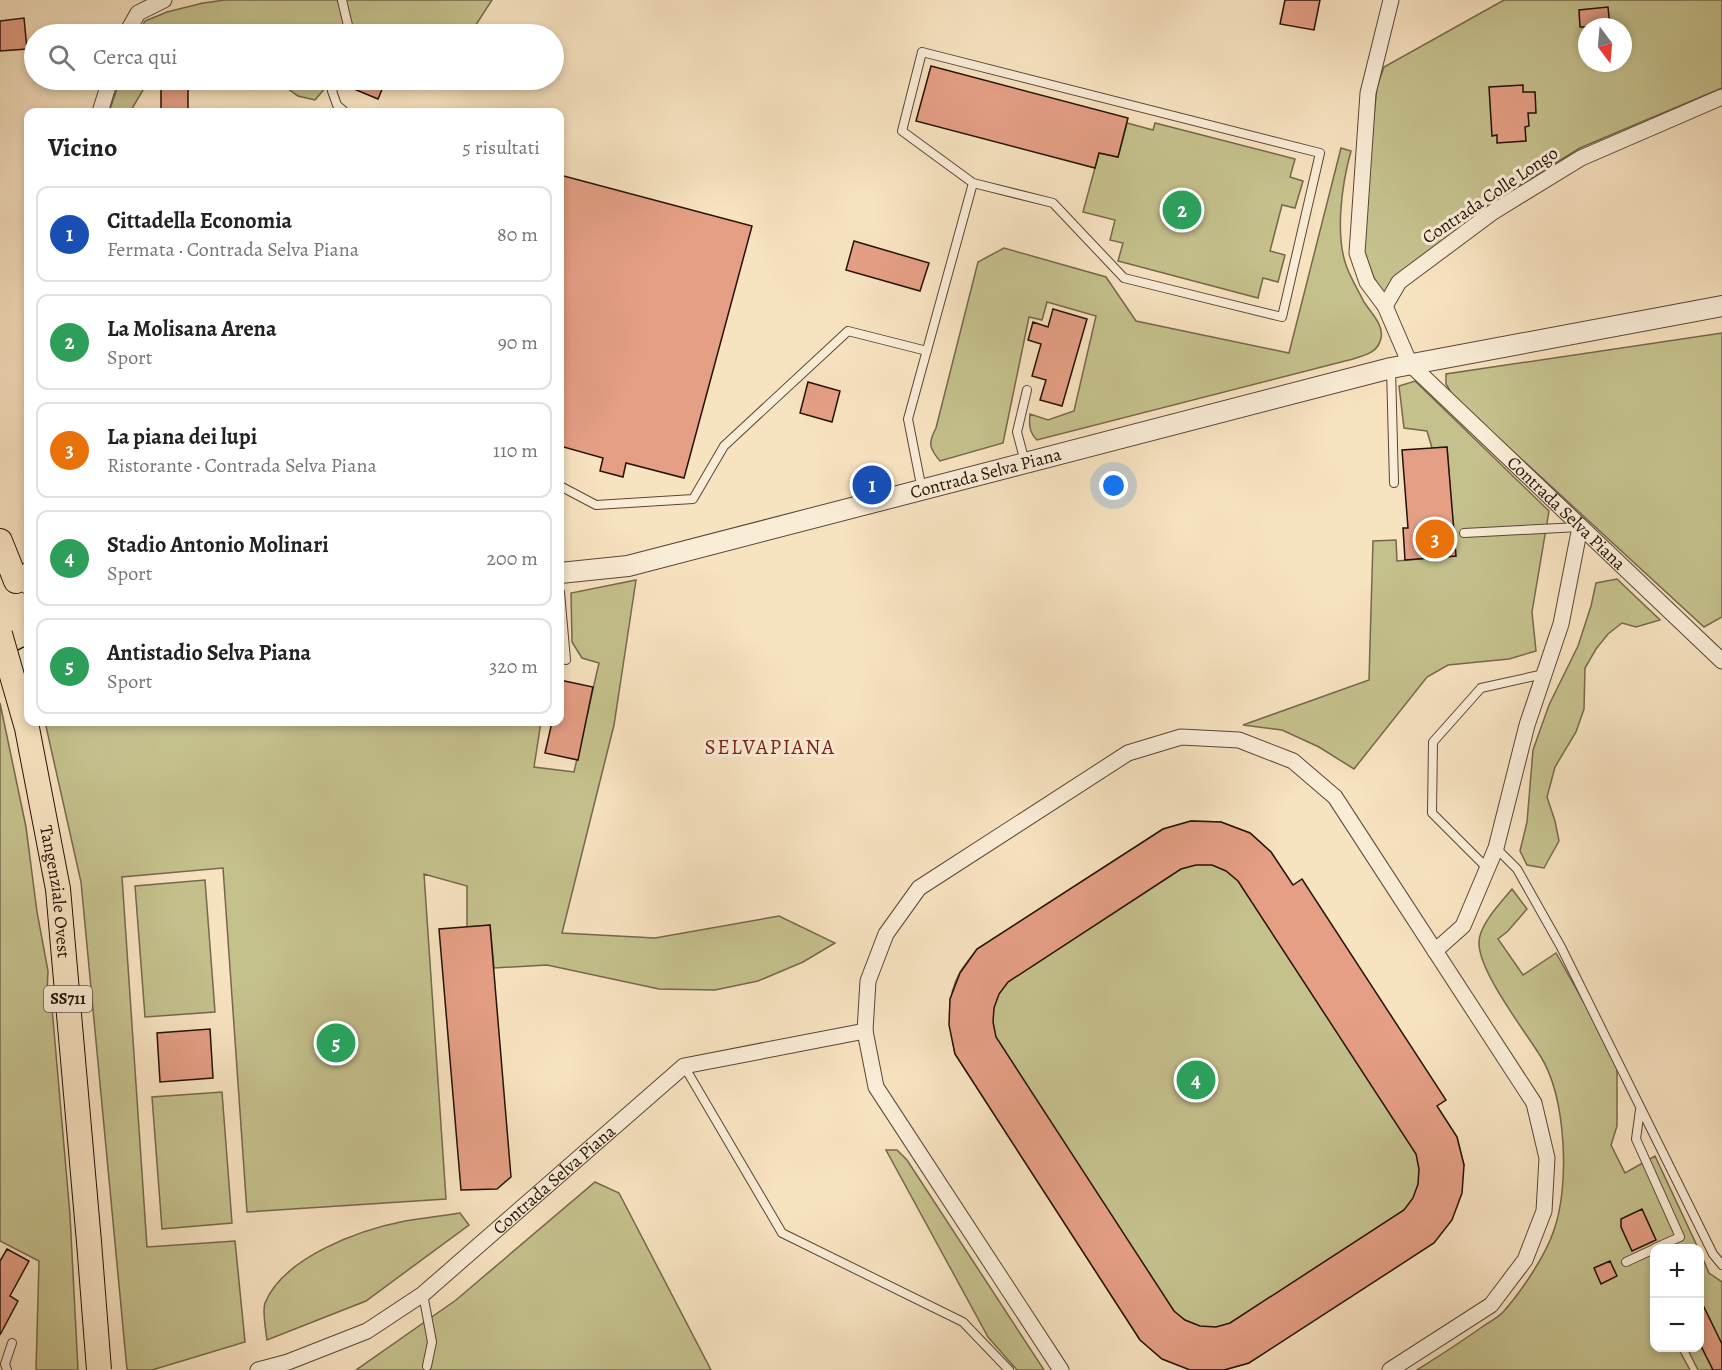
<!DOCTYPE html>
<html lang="it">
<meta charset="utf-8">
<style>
body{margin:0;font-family:Alegreya,serif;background:#f6f6f6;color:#222}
.controls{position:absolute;right:18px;bottom:18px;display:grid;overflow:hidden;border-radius:12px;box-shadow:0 3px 9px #0003}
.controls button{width:54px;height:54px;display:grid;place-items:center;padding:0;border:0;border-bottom:2px solid #e0e0e0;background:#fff;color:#222;font:30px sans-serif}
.compass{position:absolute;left:1578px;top:18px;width:54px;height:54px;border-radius:50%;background:#fff;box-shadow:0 3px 9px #0003;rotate:164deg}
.you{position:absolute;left:1114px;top:486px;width:21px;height:21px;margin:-15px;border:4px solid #fff;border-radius:50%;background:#1a73e8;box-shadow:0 0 0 9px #1a73e833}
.badge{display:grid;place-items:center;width:39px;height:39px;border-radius:50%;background:#1a73e8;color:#fff;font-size:20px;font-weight:700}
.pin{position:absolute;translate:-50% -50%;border:3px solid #fff;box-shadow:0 2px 6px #0006}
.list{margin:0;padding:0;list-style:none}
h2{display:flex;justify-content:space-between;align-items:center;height:78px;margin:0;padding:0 24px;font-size:26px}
h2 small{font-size:20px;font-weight:400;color:#767676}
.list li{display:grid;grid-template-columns:39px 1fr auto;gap:18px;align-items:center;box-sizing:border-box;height:96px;margin:0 12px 12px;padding:0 12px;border:2px solid #e0e0e0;border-radius:12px}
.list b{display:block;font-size:22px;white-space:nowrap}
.list p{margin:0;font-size:20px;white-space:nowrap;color:#767676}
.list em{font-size:20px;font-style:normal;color:#767676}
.icon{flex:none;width:33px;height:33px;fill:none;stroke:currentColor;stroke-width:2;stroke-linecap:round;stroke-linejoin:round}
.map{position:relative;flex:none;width:1722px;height:1370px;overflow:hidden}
.search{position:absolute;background:#fff;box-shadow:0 3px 9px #0003;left:24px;top:24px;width:540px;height:66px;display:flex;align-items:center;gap:15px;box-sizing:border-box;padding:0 21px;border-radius:33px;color:#767676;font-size:22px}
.panel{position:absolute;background:#fff;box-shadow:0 3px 9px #0003;left:24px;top:108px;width:540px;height:618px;border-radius:12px}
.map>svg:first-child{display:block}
.green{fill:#c5c18d;stroke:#75694a;stroke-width:1.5;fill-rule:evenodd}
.building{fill:#e59f85;stroke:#251106;stroke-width:1.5;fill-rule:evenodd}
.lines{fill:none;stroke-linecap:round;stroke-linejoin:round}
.service-casing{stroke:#5a4635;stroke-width:10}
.minor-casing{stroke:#5a4635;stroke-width:17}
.tertiary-casing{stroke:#5a4635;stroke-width:22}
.secondary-casing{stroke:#251106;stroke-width:25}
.primary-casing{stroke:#251106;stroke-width:26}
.service{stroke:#faedd7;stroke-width:8}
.minor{stroke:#faedd7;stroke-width:15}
.tertiary{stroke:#faedd7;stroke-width:20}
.secondary{stroke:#faedd7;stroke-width:22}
.primary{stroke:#f8e3c1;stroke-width:24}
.primary-bridge-casing{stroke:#251106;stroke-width:26;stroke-linecap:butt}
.primary-bridge{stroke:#f8e3c1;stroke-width:24}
.labels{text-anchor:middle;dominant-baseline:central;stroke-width:6;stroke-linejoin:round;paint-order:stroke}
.shield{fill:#faedd7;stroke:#655345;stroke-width:1.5}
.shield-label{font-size:16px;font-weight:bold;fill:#251106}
.street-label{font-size:18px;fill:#251106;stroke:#faedd7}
.quarter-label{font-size:21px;letter-spacing:1.5px;fill:#7a1f14;stroke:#faedd7}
</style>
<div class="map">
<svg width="1722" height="1370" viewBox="0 0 1722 1370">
<rect width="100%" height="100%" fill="#f8e3c1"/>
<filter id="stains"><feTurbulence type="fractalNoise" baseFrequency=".00333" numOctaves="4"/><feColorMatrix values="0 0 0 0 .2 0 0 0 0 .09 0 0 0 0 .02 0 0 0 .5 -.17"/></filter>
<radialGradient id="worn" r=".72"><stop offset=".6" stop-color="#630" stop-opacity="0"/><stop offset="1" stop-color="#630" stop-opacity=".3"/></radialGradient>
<path class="green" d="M 225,0 L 492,0 L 470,34 L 138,34 L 145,21 L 167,12 L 203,3 Z
M 1504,0 L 1722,0 L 1722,88 L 1580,148 L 1489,204 L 1391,282 L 1384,294 L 1374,278 L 1363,248 L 1367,182 L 1377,87 L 1384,67 ZM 1587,27 L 1623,27 L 1623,63 L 1587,63 Z
M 120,80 L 149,80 L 130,112 L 109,112 Z
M 276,80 L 332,80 L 315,100 L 298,96 Z
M 1127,123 L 1153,130 L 1155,123 L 1295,159 L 1290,177 L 1303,181 L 1295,208 L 1282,205 L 1270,251 L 1285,255 L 1278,282 L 1263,278 L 1258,298 L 1118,261 L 1123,243 L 1110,240 L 1115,220 L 1083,212 L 1099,153 L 1118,157 Z
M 1341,148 L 1351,151 C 1342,183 1335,233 1346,265 C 1350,277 1358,290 1364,302 C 1371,313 1384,325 1381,338 C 1378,354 1362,356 1349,360 L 1037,440 C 1029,432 1029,425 1030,414 L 1048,420 L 1074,411 L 1096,316 L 1047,302 L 1042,320 L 1029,317 L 1003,443 L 940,461 C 929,448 928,443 936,428 L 978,262 L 1004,248 L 1106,277 L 1136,321 L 1289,353 Z
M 1722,333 L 1722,617 L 1704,627 L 1453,396 L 1446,384 L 1446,374 Z
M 1415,381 L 1549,511 L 1532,612 L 1536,651 L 1509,659 L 1448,665 L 1427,677 L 1354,769 L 1319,747 L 1282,730 L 1243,725 L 1369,680 L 1373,541 L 1396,540 L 1397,561 L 1455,556 L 1447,447 L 1432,448 L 1427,431 L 1404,428 L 1399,386 Z
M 1617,579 L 1660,620 L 1636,627 L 1622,623 L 1608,634 L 1596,649 L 1585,668 L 1584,709 L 1576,732 L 1555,767 L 1547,797 L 1555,821 L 1559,841 L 1544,868 L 1527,865 L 1520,851 L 1527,822 L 1533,750 L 1549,705 L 1578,646 L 1591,606 L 1596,583 Z
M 636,580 L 614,725 L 562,933 L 655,938 L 779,916 L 835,943 L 803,962 L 758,981 L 715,990 L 659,989 L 547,965 L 494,968 L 490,925 L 467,927 L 467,886 L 424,874 L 446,1199 L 247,1212 L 223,868 L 122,877 L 147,1247 L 235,1241 L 245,1342 L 152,1370 L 127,1370 L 81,882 L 45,722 L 541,722 L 534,767 L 574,772 L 599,663 L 582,658 L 572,642 L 571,593 Z
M 0,703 L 26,827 L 37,912 L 48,971 L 47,992 L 52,1008 L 70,1215 L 78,1370 L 36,1370 L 39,1261 L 0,1241 Z
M 1191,821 L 1221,822 L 1250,833 L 1271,852 L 1457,1137 L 1464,1165 L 1249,1363 L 1224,1370 L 1199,1370 L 1140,1340 L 955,1054 C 949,1026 945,999 960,972 C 965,964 971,957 977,949 L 1163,829 Z
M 205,880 L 215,1012 L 145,1017 L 135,886 Z
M 1512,889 L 1527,909 L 1508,931 L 1498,939 L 1523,975 L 1556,953 L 1617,1061 L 1617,1126 L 1611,1145 L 1625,1173 L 1655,1156 L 1698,1248 L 1654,1248 L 1654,1348 L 1678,1348 L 1690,1370 L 1417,1370 C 1439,1356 1461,1342 1482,1327 C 1489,1322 1498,1318 1504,1311 C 1521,1292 1546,1255 1554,1230 C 1570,1185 1566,1098 1541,1057 C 1525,1031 1478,971 1479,942 C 1479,925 1502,901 1512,889 Z
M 222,1092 L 232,1223 L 162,1229 L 152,1097 Z
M 886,1150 L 897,1150 L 907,1160 L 1044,1370 L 1017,1370 L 988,1337 Z
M 595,1182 L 619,1193 L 711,1370 L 356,1370 L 456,1300 Z
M 460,1213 L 469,1225 L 366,1301 L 267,1340 C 266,1331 262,1311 265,1303 C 284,1257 359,1230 405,1221 C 423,1218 442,1216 460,1213 Z
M 1700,1252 L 1709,1273 L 1722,1282 L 1722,1370 L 1698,1370 L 1687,1348 L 1700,1348 Z"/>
<path class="building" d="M 1285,0 L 1320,0 L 1314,30 L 1280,24 Z
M 1608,7 L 1610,27 L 1580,27 L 1579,10 Z
M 24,18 L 27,49 L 0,51 L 0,21 Z
M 931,66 L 1128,118 L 1118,157 L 1099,153 L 1095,168 L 916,121 Z
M 161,80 L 188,80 L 188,112 L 161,112 Z
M 343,80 L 386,80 L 378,99 L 342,84 Z
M 1523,85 L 1523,92 L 1535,92 L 1536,113 L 1528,113 L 1529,126 L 1525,127 L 1526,141 L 1497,143 L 1497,135 L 1492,136 L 1489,87 Z
M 560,175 L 752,226 L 684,478 L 626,463 L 623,477 L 600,471 L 603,458 L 560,446 Z
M 854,241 L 929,263 L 920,291 L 846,270 Z
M 1053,309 L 1087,319 L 1062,406 L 1040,400 L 1046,380 L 1032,376 L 1041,344 L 1028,340 L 1033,322 L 1048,327 Z
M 808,382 L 840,391 L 832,422 L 800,413 Z
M 1447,447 L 1456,556 L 1405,560 L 1403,528 L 1408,528 L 1402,450 Z
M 560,680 L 593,687 L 578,760 L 545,753 L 552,722 L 560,722 Z
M 1191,821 L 1221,822 L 1250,833 L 1271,852 L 1293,885 L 1302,879 L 1446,1100 L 1437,1106 L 1457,1137 L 1464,1165 L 1462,1193 L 1452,1220 L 1434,1243 L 1249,1363 L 1224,1370 L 1190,1370 L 1162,1359 L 1140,1340 L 955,1054 L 949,1025 L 950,999 L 960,973 L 977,949 L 1163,829 ZM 1196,865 L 1212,865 L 1226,871 L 1238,881 L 1416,1154 L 1419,1169 L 1418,1184 L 1413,1198 L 1404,1210 L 1230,1323 L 1216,1327 L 1200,1326 L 1185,1320 L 1174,1311 L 996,1037 L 993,1022 L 994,1008 L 999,994 L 1008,982 L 1181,869 Z
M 490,925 L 511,1177 L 497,1189 L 461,1190 L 439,929 Z
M 210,1029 L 213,1078 L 160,1082 L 157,1033 Z
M 1642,1209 L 1656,1240 L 1632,1251 L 1621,1227 L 1621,1219 Z
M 7,1249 L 29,1261 L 10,1296 L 18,1301 L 0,1335 L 0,1261 Z
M 1610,1261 L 1617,1276 L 1601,1284 L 1594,1268 Z
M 1700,1299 L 1722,1344 L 1722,1370 L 1713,1370 L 1700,1344 Z"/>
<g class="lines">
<g class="service-casing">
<path id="service" d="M 342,0 L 350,34
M 337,80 L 332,91 L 337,105 L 345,112
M 1391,369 L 1394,483
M 1025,462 L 1017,432 L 1027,390
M 560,486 L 596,505 L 693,499 L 724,446 L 848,331 L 927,351
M 922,490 L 908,419 L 973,183 L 1053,203 L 1124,278 L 1282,317 L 1320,153 L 922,52 L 902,131 L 973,183
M 1464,533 L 1579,527
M 560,592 L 566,660
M 1496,848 L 1517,869 L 1561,947 L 1713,1254 L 1722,1265
M 1487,868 L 1432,813 L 1433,742 L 1481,688 L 1544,674
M 684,1066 L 782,1233 L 963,1322 L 1009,1370
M 1640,1110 L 1636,1139 L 1680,1237 L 1655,1248
M 1626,1262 L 1654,1249
M 423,1294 L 432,1342 L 427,1366
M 7,1370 L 5,1364 L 12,1343"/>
</g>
<g class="minor-casing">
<g id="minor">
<path id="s1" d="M 1391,0 L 1368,93 L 1357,253 L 1367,282 L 1385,306 L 1410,364 L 1722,661"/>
<path d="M 126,34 L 138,13 L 164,0"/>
<path d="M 100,112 L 110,80"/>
<path d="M 1385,306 L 1399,282 L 1493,212 L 1581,158 L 1722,97"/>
<path d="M 27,586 L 28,570"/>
<path d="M 1435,951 L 1463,926 L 1496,848 L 1527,725 L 1561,624 L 1580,527"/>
<path id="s2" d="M 258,1370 L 288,1362 L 367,1331 L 423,1294 L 684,1066 L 865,1031"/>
<path d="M 1061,1370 L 876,1087 L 865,1031 L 868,981 L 886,934 L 919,888 L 1128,753 L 1181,737 L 1239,740 L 1293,761 L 1335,797 L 1534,1103 L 1547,1158 L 1544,1211 L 1525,1260 L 1491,1305 L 1390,1370"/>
</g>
</g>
<g class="tertiary-casing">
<g id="tertiary">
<path id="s3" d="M 560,573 L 628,566 L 1391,368 L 1722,306"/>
</g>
</g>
<g class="secondary-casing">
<path id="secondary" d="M 0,665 L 17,664 L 28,658"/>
</g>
<g class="primary-casing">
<path id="primary" d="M 0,541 L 16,581"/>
</g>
<use href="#service" class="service"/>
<use href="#minor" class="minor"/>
<use href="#tertiary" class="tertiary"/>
<use href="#secondary" class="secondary"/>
<use href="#primary" class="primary"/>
<g class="primary-bridge-casing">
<g id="primary-bridge">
<path id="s4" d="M 0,634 L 27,728 L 58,889 L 89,1242 L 99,1370"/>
</g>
</g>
<use href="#primary-bridge" class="primary-bridge"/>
</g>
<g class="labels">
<rect class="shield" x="44" y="986" width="48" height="26" rx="4.5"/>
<g class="shield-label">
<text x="68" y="999">SS711</text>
</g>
<g class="street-label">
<text transform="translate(1490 195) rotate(-34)">Contrada Colle Longo</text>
<text stroke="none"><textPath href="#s3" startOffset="438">Contrada Selva Piana</textPath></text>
<text stroke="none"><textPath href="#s1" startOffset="596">Contrada Selva Piana</textPath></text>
<text stroke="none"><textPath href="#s4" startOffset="264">Tangenziale Ovest</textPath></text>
<text stroke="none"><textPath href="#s2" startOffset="357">Contrada Selva Piana</textPath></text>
</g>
<g class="quarter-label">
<text x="770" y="747">SELVAPIANA</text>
</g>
</g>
<rect width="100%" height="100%" filter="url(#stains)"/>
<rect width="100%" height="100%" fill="url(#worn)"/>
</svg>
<div class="controls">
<button>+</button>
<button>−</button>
</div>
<svg class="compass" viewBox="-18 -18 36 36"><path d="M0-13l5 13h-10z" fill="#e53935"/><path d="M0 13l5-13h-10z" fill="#767676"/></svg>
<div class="you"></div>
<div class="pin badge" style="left:872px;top:485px;background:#1a4fb4">1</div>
<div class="pin badge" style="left:1182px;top:210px;background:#2e9e5b">2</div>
<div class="pin badge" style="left:1435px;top:539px;background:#e8710a">3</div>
<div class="pin badge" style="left:1196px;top:1080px;background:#2e9e5b">4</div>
<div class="pin badge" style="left:336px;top:1043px;background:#2e9e5b">5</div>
<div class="search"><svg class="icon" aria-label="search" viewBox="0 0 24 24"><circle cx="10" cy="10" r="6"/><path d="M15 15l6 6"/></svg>Cerca qui</div>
<section class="panel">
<h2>Vicino<small>5 risultati</small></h2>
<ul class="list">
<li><span class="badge" style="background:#1a4fb4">1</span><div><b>Cittadella Economia</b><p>Fermata · Contrada Selva Piana</p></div><em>80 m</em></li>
<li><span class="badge" style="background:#2e9e5b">2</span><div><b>La Molisana Arena</b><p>Sport</p></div><em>90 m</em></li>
<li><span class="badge" style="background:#e8710a">3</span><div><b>La piana dei lupi</b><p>Ristorante · Contrada Selva Piana</p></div><em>110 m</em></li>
<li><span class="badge" style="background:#2e9e5b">4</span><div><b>Stadio Antonio Molinari</b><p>Sport</p></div><em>200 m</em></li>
<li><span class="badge" style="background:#2e9e5b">5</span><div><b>Antistadio Selva Piana</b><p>Sport</p></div><em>320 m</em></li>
</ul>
</section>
</div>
